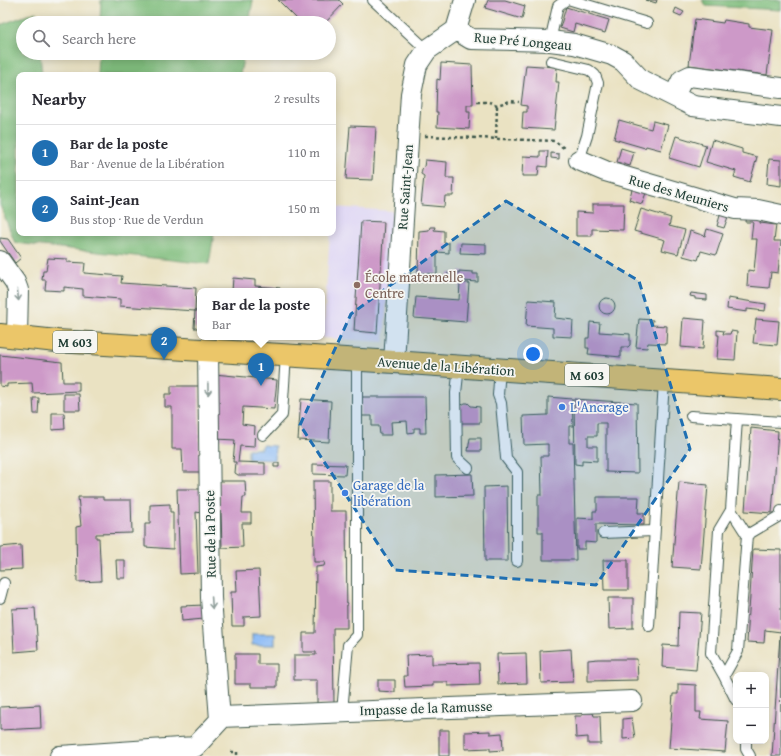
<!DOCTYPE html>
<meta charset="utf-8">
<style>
body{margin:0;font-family:"Gentium Book Plus",serif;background:#f7f7f7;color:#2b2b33}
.controls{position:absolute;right:12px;bottom:12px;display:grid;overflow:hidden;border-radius:8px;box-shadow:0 2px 10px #0003}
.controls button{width:36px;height:36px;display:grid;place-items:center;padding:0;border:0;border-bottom:1px solid #e1e1e2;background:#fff;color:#2b2b33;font:20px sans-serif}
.you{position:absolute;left:533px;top:354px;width:14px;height:14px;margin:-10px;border:3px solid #fff;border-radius:50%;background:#1a73e8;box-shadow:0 0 0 6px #1a73e833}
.badge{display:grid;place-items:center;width:26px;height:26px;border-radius:50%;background:#1f6fb2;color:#fff;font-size:13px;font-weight:700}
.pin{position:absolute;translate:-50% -33px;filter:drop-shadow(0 1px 2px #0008)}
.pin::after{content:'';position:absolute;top:21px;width:14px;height:12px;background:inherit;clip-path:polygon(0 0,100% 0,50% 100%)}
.popup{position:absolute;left:197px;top:288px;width:128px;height:52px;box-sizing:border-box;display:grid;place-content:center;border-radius:8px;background:#fff;filter:drop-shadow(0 1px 3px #0005);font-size:13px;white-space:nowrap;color:#7c7c81}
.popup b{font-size:15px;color:#2b2b33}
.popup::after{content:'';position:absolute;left:50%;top:100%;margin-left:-8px;border:8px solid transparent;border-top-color:#fff}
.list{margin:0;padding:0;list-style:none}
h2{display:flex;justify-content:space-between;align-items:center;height:52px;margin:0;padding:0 16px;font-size:17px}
h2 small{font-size:13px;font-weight:400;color:#7c7c81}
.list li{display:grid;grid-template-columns:26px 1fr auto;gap:12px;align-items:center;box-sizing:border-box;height:56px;padding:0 16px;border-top:1px solid #e1e1e2}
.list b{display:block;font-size:15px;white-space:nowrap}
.list p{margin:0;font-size:13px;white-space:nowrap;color:#7c7c81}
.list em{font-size:13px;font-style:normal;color:#7c7c81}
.icon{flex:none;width:22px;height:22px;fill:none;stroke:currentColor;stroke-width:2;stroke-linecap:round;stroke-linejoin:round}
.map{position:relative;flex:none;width:781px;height:756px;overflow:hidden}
.search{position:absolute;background:#fff;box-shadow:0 2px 10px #0003;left:16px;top:16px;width:320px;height:44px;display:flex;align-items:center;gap:10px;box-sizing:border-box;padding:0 14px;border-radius:22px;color:#7c7c81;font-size:15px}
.panel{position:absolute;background:#fff;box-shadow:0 2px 10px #0003;left:16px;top:72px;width:320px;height:164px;border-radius:8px}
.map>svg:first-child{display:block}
.built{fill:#ded5f5}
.forest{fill:#80bd7d;stroke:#507d58}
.water{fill:#8abaf6;stroke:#547c95}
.building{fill:#cd99c8}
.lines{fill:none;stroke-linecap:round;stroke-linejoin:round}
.lane-casing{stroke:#3d5649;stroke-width:12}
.street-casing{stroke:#3d5649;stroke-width:22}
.primary-casing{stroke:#3d5649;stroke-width:24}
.path{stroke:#3d5649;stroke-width:2.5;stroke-dasharray:3 3;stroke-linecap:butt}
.lane{stroke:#fff;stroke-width:10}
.street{stroke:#fff;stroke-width:20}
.primary{stroke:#ebc669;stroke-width:22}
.oneway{stroke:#8f9e9a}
.marked{fill:#1f6fb2;fill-opacity:0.2;stroke:#1f6fb2;stroke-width:3;stroke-dasharray:8 5;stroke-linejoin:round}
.education-dot{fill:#8d6e63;stroke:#f6f6f2;stroke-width:1.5}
.shop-dot{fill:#3f7fe0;stroke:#f6f6f2;stroke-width:1.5}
.labels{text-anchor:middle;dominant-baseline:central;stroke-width:3.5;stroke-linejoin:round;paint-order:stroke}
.shield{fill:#f6f6f2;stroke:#60746d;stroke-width:1}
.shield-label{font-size:13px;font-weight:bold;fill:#1f3d34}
.street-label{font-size:14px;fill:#1f3d34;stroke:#f6f6f2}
.education-label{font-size:14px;fill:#785e54;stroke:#f6f6f2;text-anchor:start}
.shop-label{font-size:14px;fill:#366cbe;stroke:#f6f6f2;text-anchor:start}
</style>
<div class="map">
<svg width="781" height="756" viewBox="0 0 781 756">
<rect width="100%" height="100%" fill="#f6f6f2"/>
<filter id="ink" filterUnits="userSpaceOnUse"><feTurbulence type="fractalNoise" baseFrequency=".025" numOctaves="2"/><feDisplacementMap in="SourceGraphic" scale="8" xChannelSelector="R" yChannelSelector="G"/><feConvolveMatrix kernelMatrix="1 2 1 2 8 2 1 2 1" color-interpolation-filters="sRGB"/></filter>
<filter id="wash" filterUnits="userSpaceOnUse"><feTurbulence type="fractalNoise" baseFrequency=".012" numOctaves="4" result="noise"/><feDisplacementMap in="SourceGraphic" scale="16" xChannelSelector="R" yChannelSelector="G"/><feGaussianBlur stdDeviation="0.9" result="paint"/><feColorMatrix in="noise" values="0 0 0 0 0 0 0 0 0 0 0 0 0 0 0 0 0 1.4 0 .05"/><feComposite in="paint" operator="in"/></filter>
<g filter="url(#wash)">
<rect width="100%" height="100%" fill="#eae2c2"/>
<path class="built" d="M 333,207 L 393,211 L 384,342 L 323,338 L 330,233 L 333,233 Z"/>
<path class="forest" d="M 101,0 L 253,0 L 249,23 L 100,23 Z
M 702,0 L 781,0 L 781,10 L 706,6 Z
M 36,12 L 37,23 L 23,23 L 23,53 L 40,53 L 42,75 L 19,75 L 19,233 L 214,233 L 209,264 L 15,243 L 0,205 L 0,25 Z
M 99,53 L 244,53 L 240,75 L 98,75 Z"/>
<path class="water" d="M 262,445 L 275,446 L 274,460 L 248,459 L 248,449 L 262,449 Z
M 252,634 L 275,634 L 275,645 L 252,645 Z"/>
<g id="blocks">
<path class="building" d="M 278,0 L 339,0 L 343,4 L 325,23 L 301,23 Z
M 488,0 L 505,0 L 525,6 L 522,19 L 485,8 Z
M 646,0 L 657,0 L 656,3 Z
M 566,7 L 609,20 L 605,33 L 575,24 L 573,32 L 560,28 Z
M 676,8 L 684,12 L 681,16 L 674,13 Z
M 695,19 L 723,23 L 724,20 L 749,24 L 749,27 L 773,30 L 767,75 L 689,65 Z
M 441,63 L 472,65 L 473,105 L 467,105 L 467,112 L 470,112 L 469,129 L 437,127 L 438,112 L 436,112 L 437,79 L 440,80 Z
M 526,65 L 557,67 L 556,82 L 559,82 L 554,130 L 522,128 L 523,112 L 527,112 L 527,106 L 521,105 Z
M 619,120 L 651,129 L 653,121 L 668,125 L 661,150 L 646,146 L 645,148 L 614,139 Z
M 350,126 L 376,127 L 373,180 L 346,179 Z
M 676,136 L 706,145 L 699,167 L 669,158 Z
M 712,140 L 742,149 L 742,153 L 757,157 L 750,182 L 734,177 L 736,171 L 706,162 Z
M 621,148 L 634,152 L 630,166 L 617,162 Z
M 540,151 L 548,151 L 547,167 L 539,166 L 538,176 L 522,176 L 523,156 L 540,157 Z
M 551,153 L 559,154 L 559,159 L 551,158 Z
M 769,159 L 781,160 L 781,186 L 767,184 Z
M 425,160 L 447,162 L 446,178 L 454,178 L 453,196 L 445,196 L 444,207 L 421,205 L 424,176 L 421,174 L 422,169 L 424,167 Z
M 633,186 L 647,190 L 642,204 L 629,200 Z
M 593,204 L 624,204 L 623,230 L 592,229 L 592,236 L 576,236 L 576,212 L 593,213 Z
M 641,209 L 671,218 L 669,226 L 685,230 L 678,254 L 662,250 L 665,240 L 634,231 Z
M 721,212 L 729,214 L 724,228 L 717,226 Z
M 746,214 L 761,216 L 760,223 L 776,225 L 774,241 L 781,241 L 778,273 L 771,272 L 769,288 L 747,286 L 748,270 L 754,271 L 757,239 L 751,239 L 753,222 L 745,222 Z
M 361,221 L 384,222 L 377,333 L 354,331 Z
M 430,227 L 435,227 L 434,230 L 444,231 L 444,243 L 449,243 L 449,253 L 437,252 L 437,274 L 418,273 L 419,231 L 429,230 Z
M 707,229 L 723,234 L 716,255 L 701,251 L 698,260 L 683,256 L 690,231 L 705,236 Z
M 0,238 L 8,239 L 21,258 L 15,263 L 0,241 Z
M 461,243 L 486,244 L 486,254 L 460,253 Z
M 48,258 L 67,259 L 67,262 L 85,263 L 84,273 L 122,276 L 121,283 L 196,288 L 195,311 L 120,306 L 120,299 L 83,296 L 83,289 L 64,287 L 64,291 L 45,290 L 46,280 L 42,280 L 43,271 L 46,271 Z
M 459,271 L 473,272 L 473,274 L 478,274 L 478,282 L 448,280 L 448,273 L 459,273 Z
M 233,278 L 255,280 L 255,286 L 280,288 L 280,291 L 232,291 Z
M 460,283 L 469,283 L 466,322 L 414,318 L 416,297 L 459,300 Z
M 691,293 L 707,295 L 707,300 L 695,299 L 695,297 L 690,296 Z
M599 306a8 8 0 1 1 16 0a8 8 0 1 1-16 0Z
M 728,298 L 766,304 L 765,311 L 747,309 L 747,312 L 727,309 Z
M 528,300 L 556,302 L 555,318 L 573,320 L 572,337 L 553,336 L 553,328 L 526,326 Z
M 195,311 L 200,311 L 200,328 L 194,328 Z
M 683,318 L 705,320 L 703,349 L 681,347 Z
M 639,319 L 653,320 L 652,325 L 667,326 L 666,344 L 648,343 L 647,348 L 636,347 Z
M 756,319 L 779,321 L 777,345 L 753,343 Z
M 590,322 L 600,323 L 599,332 L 630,334 L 630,345 L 628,347 L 621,347 L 621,357 L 588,354 L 589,348 L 586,348 L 586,338 L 589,338 Z
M 717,330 L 724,331 L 723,334 L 730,334 L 731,331 L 737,332 L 735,360 L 717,359 L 719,335 L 717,335 Z
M 0,355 L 62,362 L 63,382 L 79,382 L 79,391 L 33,393 L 32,383 L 7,384 L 7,387 L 0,386 Z
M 214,374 L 277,380 L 274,409 L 243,407 L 242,424 L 255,426 L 254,447 L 240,446 L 238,462 L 265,463 L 265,475 L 238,475 L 235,473 L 236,462 L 233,462 L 235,440 L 215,439 Z
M 171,386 L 199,386 L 200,472 L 183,472 L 182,449 L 172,449 L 172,407 L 165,407 L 165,394 L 171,394 Z
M 64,394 L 79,394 L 80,410 L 64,410 Z
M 361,397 L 425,397 L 426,433 L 420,433 L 420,428 L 414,428 L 414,432 L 408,433 L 407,421 L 391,422 L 392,435 L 380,435 L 379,426 L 372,426 L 372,416 L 361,416 Z
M 548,397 L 572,399 L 573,426 L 569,426 L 569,443 L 573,443 L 576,560 L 543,560 L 543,532 L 538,532 L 538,495 L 542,495 L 541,456 L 548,456 L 548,444 L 524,445 L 523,416 L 548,415 Z
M 33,398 L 39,398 L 38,414 L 34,414 Z
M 301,399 L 331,401 L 329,442 L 298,440 Z
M 574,399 L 637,403 L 638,473 L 606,472 L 606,423 L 597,423 L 597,436 L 588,436 L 588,446 L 597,446 L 597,461 L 582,460 L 582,465 L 575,464 Z
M 465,403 L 468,403 L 471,406 L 480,407 L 480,423 L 460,423 L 460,406 Z
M 52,413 L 64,413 L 65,429 L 52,430 Z
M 751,428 L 778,431 L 772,513 L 745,511 Z
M 470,438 L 481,438 L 481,451 L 468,451 Z
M 274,463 L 279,463 L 279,467 L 274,467 Z
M 313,464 L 346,465 L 345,475 L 313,474 Z
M 472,474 L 473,496 L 436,497 L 436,475 Z
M 218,481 L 245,481 L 246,497 L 243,497 L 242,513 L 251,513 L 251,523 L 242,523 L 243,547 L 222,548 L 221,513 L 220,512 Z
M 313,481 L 330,481 L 330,511 L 346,511 L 347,628 L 333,628 L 334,704 L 317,704 L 317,680 L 294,680 L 294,655 L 316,655 L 316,652 L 303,652 L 303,633 L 315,633 L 316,567 L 324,566 L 325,562 L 314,562 Z
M 679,482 L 708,485 L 701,569 L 672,567 Z
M 507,486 L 508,561 L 485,561 L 484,487 Z
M 177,489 L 201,489 L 201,513 L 196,512 L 198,573 L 180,574 Z
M 78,497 L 103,497 L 103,500 L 131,500 L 132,533 L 96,534 L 96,538 L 99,538 L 101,581 L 77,582 L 76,527 L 81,526 Z
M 597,497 L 639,497 L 638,513 L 644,513 L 644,525 L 596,524 L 596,543 L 585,542 L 585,549 L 577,549 L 577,518 L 593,519 L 593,511 L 597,511 Z
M 170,504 L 170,512 L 173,512 L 173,549 L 145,547 L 145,524 L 150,524 L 150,505 Z
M 21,545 L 22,569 L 0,570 L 0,547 Z
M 753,549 L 781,550 L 781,632 L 765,630 L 764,643 L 747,642 Z
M 116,560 L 125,560 L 125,578 L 117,578 Z
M 603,560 L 628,560 L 628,590 L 604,590 Z
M 259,570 L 261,616 L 244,617 L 244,626 L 232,626 L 231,592 L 237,592 L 236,571 Z
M 608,598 L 633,598 L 633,628 L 609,629 Z
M 204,605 L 204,619 L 182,621 L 181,606 Z
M 35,608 L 38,650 L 14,652 L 12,609 Z
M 679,612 L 701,613 L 696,670 L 662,667 L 663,645 L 678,646 Z
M 780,635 L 781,756 L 772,756 Z
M 571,649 L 573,682 L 541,683 L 540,651 Z
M 526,653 L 527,683 L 498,684 L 497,654 Z
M 235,654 L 258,654 L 258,664 L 277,664 L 277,687 L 251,687 L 251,684 L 235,684 Z
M 432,654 L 432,664 L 479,663 L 480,685 L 448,686 L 448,682 L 433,682 L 433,686 L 405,687 L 404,676 L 407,676 L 406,655 Z
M 598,659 L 637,659 L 638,680 L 588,681 L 588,660 Z
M 378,680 L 395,680 L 395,692 L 378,691 Z
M 678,684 L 696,685 L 696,712 L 701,712 L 700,719 L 728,721 L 725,752 L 669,748 L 673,694 L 678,694 Z
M 40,705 L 41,728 L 0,730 L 0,707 Z
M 582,713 L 593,713 L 594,716 L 600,716 L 601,744 L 588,744 L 588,737 L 576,738 L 575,716 L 582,716 Z
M 632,718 L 635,738 L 623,739 L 623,719 Z
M 439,730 L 449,730 L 449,756 L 439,756 Z
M 490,731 L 490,734 L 502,733 L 503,750 L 490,751 L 490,748 L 465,749 L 465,732 Z"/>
</g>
</g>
<g filter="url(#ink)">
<use href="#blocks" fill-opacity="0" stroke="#3d5649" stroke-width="1"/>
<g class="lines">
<g class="lane-casing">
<path id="lane" d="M 373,0 L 427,50
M 571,0 L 647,23
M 550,41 L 558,6 L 566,0
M 551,61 L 589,70 L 595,75 L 598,83 L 587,136 L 579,160
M 459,366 L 456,393 L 457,458 L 468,468
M 500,369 L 498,395 L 501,403 L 506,458 L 517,472 L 517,561
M 691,416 L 737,419 L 731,510 L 747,535 L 738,651 L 724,676 L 736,700
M 737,419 L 781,422
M 263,435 L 282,415 L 286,355
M 603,533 L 654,531
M 747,535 L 781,515 L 781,511
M 0,598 L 4,583
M 649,626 L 664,381
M 724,676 L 711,653 L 719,530 L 731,510
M 342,712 L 348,645 L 357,635 L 357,360
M 746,741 L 746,749 L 750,756"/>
</g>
<g class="street-casing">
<path id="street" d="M 456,30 L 471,39 L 550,41 L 574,44 L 612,55 L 623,61 L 641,80 L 693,106 L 781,117
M 456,30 L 465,0
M 674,96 L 682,80 L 690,76 L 781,88
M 579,160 L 605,171 L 735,209 L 758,210 L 781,215
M 0,261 L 15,282 L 18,290 L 17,337
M 394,362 L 411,94 L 417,65 L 427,50 L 456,30
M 220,717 L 632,701
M 60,756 L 195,747 L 220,720 L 211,598 L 208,350"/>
</g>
<g class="primary-casing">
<path id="primary" d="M 0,335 L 57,341 L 394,362 L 781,389"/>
</g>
<path class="path" d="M 477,102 L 489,102 L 497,105 L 510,101 L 519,102
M 425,136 L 555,141 L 565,149
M 496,139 L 497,106
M 231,752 L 237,752 L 237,756"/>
<use href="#lane" class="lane"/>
<use href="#street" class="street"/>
<use href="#primary" class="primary"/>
</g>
<defs><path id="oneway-shaft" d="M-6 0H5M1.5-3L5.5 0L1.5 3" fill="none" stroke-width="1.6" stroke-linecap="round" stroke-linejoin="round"/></defs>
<g class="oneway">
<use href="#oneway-shaft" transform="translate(18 295) rotate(84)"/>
<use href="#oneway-shaft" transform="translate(208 389) rotate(89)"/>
<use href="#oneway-shaft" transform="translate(212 603) rotate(86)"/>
</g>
</g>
<path class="marked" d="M 506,201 L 639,281 L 690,449 L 596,585 L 395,570 L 300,425 L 351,314 Z"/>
<circle class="education-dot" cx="357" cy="285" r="4"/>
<g class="shop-dot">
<circle cx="562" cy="407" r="4"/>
<circle cx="345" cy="493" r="4"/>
</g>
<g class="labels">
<g class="shield">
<rect x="53" y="331" width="44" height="22" rx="3"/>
<rect x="565" y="364" width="44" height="22" rx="3"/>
</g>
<g class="shield-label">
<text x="75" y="342">M 603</text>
<text x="587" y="375">M 603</text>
</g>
<g class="street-label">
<text transform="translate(523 41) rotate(5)">Rue Pré Longeau</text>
<text transform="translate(405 187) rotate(-86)">Rue Saint-Jean</text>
<text transform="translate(679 193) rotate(16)">Rue des Meuniers</text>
<text transform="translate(446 366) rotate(4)">Avenue de la Libération</text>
<text transform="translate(210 534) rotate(-91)">Rue de la Poste</text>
<text transform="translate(426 708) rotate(-2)">Impasse de la Ramusse</text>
</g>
<g class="education-label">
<text x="365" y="277">École maternelle<tspan x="365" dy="16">Centre</tspan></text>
</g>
<g class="shop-label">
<text x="570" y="407">L'Ancrage</text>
<text x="353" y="485">Garage de la<tspan x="353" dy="16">libération</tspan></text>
</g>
</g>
</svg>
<div class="controls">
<button>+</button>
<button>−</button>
</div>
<div class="you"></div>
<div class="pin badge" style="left:261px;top:386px">1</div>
<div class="popup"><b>Bar de la poste</b>Bar</div>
<div class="pin badge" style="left:164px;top:360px">2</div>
<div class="search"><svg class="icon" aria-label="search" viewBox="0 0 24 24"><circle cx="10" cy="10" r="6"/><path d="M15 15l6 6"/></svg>Search here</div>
<section class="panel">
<h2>Nearby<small>2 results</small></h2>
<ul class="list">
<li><span class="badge">1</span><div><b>Bar de la poste</b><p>Bar · Avenue de la Libération</p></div><em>110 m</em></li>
<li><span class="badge">2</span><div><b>Saint-Jean</b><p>Bus stop · Rue de Verdun</p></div><em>150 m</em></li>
</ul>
</section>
</div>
